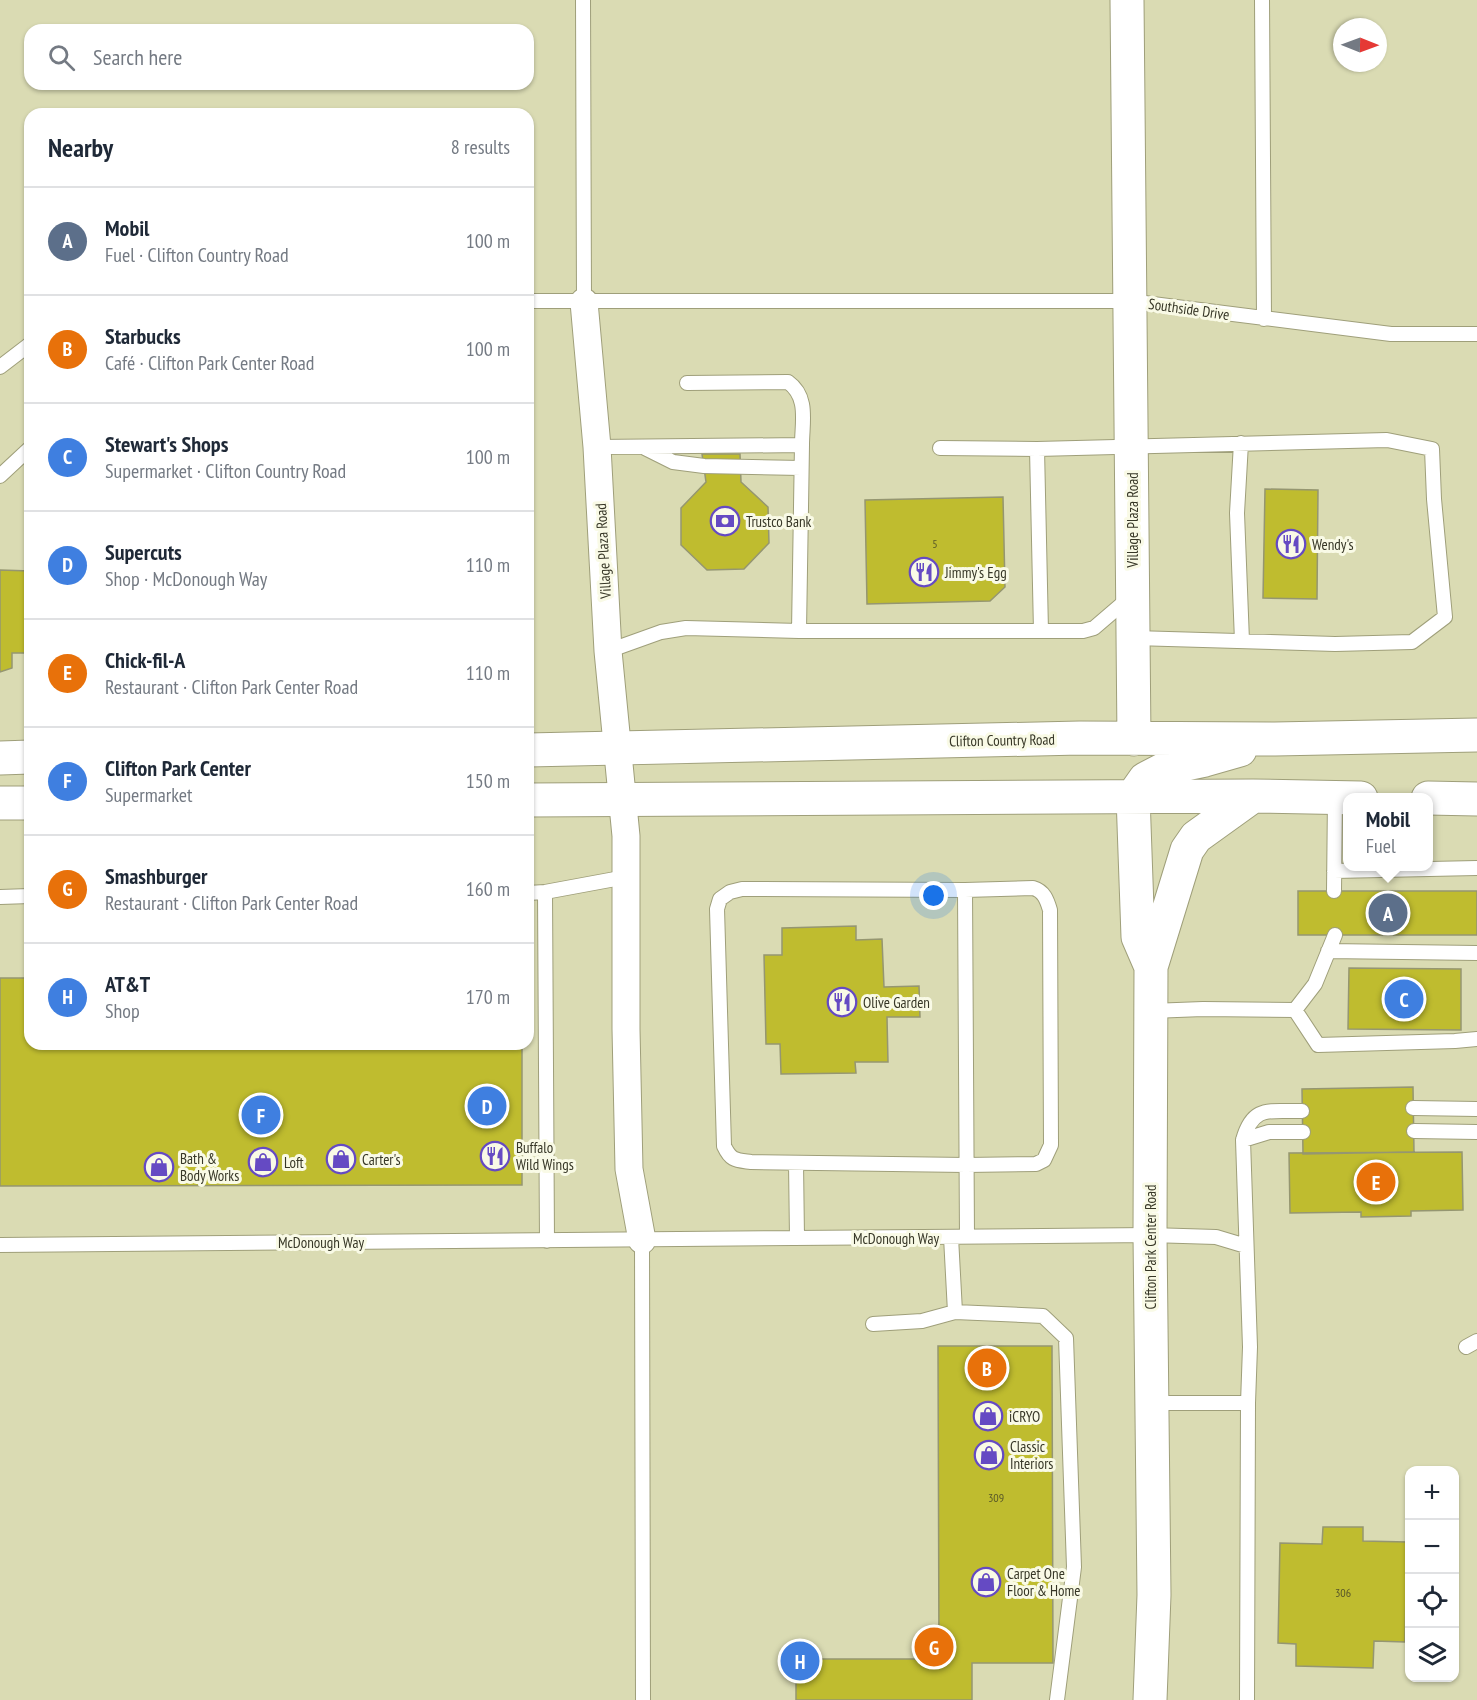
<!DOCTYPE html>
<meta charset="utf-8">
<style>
body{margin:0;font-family:"PT Sans Narrow",sans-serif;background:#f2f2f3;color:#1f2937}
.controls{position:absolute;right:18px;bottom:18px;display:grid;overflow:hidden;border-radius:12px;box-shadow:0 2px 4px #0004}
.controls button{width:54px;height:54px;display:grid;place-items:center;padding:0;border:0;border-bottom:2px solid #e0e1e3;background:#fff;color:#1f2937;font:30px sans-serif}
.compass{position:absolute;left:1333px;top:18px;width:54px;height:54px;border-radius:50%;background:#fff;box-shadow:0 2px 4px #0004;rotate:91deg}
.you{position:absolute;left:934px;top:896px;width:21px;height:21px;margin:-15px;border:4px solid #fff;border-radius:50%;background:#1a73e8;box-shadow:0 0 0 9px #1a73e833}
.badge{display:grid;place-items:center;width:39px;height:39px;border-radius:50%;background:#7c3aed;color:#fff;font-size:20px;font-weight:700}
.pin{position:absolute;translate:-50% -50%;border:3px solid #fff;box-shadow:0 2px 6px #0006}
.popup{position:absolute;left:1343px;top:793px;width:90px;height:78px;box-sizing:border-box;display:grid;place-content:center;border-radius:12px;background:#fff;filter:drop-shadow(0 2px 4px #0005);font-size:20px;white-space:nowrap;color:#747a83}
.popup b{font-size:22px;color:#1f2937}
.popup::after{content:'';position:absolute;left:50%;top:100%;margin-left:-12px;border:12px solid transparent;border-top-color:#fff}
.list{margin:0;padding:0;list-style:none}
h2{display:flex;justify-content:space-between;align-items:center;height:78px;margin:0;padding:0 24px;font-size:26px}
h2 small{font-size:20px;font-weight:400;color:#747a83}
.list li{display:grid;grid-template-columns:39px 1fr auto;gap:18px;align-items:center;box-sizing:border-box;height:108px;padding:0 24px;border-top:2px solid #e0e1e3}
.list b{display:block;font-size:22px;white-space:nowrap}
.list p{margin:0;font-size:20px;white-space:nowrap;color:#747a83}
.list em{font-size:20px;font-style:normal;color:#747a83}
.icon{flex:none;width:33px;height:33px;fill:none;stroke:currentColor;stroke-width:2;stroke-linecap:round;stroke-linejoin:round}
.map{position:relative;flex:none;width:1477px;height:1700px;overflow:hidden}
.search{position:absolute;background:#fff;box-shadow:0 2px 4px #0004;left:24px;top:24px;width:510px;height:66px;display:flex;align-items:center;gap:15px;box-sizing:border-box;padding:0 21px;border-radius:18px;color:#747a83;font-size:22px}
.panel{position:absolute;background:#fff;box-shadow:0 2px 4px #0004;left:24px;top:108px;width:510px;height:942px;border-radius:18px}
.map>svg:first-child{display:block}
.building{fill:#bfbc2f;stroke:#959671;stroke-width:1.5}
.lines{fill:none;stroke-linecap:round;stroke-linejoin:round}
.lane-casing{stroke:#9f9f7a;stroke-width:16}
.street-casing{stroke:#9f9f7a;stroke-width:29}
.secondary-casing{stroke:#9f9f7a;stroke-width:35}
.lane{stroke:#fff;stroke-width:14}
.street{stroke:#fff;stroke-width:27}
.secondary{stroke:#fff;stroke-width:33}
.labels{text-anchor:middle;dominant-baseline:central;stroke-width:6;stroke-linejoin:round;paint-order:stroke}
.number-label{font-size:12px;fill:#595829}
.street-label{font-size:15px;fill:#373727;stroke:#f9fae6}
.poi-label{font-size:15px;fill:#373727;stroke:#f9fae6;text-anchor:start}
</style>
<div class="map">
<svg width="1477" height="1700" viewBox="0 0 1477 1700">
<rect width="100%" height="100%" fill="#dadbb3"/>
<path class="building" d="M 702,454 L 740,454 L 741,482 L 768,507 L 769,543 L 744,569 L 707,570 L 681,545 L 681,508 L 706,482 Z
M 1265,489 L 1318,490 L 1317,599 L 1263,598 Z
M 1003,497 L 1005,587 L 990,601 L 867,604 L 865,500 Z
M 0,570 L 30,571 L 30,653 L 12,653 L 12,668 L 0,672 Z
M 1298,891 L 1477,891 L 1477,935 L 1298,935 Z
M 856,926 L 856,940 L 882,939 L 884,987 L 919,986 L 920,1017 L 887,1017 L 888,1062 L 855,1062 L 856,1073 L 781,1074 L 780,1044 L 766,1044 L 764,955 L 782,955 L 782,928 Z
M 1349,968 L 1461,969 L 1461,1030 L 1348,1029 Z
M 0,978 L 30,978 L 30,1044 L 522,1044 L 522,1185 L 0,1186 Z
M 1413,1087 L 1414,1152 L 1303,1154 L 1302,1089 Z
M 1462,1152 L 1463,1210 L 1411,1211 L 1411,1216 L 1361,1217 L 1361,1212 L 1290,1213 L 1289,1153 Z
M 938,1346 L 1052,1346 L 1053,1663 L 972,1663 L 972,1700 L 796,1700 L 796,1659 L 939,1659 Z
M 1323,1527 L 1363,1527 L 1363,1541 L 1407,1542 L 1405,1642 L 1374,1641 L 1373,1668 L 1296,1666 L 1296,1644 L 1278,1643 L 1280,1543 L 1322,1544 Z"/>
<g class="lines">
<g class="lane-casing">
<path id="lane" d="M 583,0 L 584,302
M 1262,0 L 1264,319
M 528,301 L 1129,301 L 1391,334 L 1477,334
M 0,367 L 30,344
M 687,383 L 788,382 C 809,397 802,422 802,445
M 1241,443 L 1237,513 L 1242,641
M 597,447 L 802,445 L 799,631
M 645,448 L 673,462 L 704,466 L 801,468
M 940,448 L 1037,449
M 0,476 L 30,448
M 1041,631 L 1083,631 L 1094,628 L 1129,598
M 608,651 L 661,632 L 686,628 L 799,631 L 1041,631 L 1037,449 L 1387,440 L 1432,449 L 1434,499 L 1445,617 L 1412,642 L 1335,644 L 1134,638
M 1334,871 L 1477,868
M 965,890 L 1033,888 C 1044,891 1047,900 1050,910 L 1051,1145 L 1044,1160 L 1036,1164 L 966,1165 L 751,1162 C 736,1160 731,1161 724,1146 L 717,909 L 720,899 L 730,892 L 742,889 L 965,890 L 967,1237
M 1334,891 L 1335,797
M 545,892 L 547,1241
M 528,893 L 545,892 L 626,877
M 0,897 L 30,896
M 1328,951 L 1477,953
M 1295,1010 L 1318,1045 L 1455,1041 L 1477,1039
M 1151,1011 L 1203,1009 L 1295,1010 L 1315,984 L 1335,935
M 1413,1108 L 1477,1109
M 1414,1131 L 1477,1132
M 1243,1140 C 1253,1104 1270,1112 1302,1111
M 796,1163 L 797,1238
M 951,1237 L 955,1312
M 642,1240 L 643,1700
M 0,1245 L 1150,1235 L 1216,1237 L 1246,1246
M 873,1324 L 922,1321 L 955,1312 L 1043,1316 L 1066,1338 L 1074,1567 L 1057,1700
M 1466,1347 L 1477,1341
M 1151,1403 L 1248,1403 L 1247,1700
M 1248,1403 L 1250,1347 L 1243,1140 L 1269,1132 L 1303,1132"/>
</g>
<g class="street-casing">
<path id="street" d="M 584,302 L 597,447 L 608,651 L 626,836 L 626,1029 L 629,1169 L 642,1240"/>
</g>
<g class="secondary-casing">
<path id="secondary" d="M 1127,0 L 1134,739
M 528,750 L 1080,738 L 1275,739 L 1477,735
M 0,758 L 30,757
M 1133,796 L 1138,937 L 1151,967 L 1150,1235 L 1154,1595 L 1150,1700
M 1133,796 L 1145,779 L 1166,768 L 1205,760 L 1240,750
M 1428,798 L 1477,799
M 528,800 L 1253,796 L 1361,798
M 0,803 L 30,803
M 1151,967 L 1187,850 L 1196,837 L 1253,796"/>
</g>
<use href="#lane" class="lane"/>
<use href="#street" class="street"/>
<use href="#secondary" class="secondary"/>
</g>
<defs>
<g id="bank-ring" transform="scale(1.5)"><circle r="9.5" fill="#f9fae6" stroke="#654ac3" stroke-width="1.5"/><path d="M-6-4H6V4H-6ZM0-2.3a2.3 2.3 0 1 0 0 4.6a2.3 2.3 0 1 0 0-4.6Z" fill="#654ac3"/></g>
<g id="restaurant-ring" transform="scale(1.5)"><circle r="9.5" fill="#f9fae6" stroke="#654ac3" stroke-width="1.5"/><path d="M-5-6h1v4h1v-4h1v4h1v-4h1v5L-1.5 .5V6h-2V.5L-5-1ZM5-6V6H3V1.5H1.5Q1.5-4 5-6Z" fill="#654ac3"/></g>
<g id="shop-ring" transform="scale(1.5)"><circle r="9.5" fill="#f9fae6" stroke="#654ac3" stroke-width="1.5"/><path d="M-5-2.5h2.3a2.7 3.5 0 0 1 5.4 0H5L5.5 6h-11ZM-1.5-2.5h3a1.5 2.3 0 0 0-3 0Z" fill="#654ac3"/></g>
</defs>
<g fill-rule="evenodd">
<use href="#bank-ring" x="725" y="521"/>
<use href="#restaurant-ring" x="1291" y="544"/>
<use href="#restaurant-ring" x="924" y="572"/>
<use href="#restaurant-ring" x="842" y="1002"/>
<use href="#restaurant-ring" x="495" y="1156"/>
<use href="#shop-ring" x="341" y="1159"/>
<use href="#shop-ring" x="263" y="1162"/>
<use href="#shop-ring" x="159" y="1167"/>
<use href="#shop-ring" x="988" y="1416"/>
<use href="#shop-ring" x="989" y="1455"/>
<use href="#shop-ring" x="986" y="1582"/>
</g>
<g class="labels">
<g class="number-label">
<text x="935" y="543">5</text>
<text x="996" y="1497">309</text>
<text x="1343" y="1592">306</text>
</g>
<g class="street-label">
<text transform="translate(1189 309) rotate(8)">Southside Drive</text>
<text transform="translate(1132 520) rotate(-90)">Village Plaza Road</text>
<text transform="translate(603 551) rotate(-93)">Village Plaza Road</text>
<text transform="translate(1002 740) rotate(-1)">Clifton Country Road</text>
<text x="896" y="1238">McDonough Way</text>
<text x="321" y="1242">McDonough Way</text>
<text transform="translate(1150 1247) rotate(-90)">Clifton Park Center Road</text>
</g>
<g class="poi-label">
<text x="746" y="521">Trustco Bank</text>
<text x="1312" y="544">Wendy's</text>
<text x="945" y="572">Jimmy's Egg</text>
<text x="863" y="1002">Olive Garden</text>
<text x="516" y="1147">Buffalo<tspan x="516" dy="17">Wild Wings</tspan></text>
<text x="180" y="1158">Bath &amp;<tspan x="180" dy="17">Body Works</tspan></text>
<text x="362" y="1159">Carter's</text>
<text x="284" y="1162">Loft</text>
<text x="1009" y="1416">iCRYO</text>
<text x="1010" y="1446">Classic<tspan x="1010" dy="17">Interiors</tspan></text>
<text x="1007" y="1573">Carpet One<tspan x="1007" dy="17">Floor &amp; Home</tspan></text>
</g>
</g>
</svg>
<div class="controls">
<button>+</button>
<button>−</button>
<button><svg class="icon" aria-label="locate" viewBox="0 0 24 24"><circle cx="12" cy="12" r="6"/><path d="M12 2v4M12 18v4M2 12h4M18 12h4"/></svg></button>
<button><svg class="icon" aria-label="layers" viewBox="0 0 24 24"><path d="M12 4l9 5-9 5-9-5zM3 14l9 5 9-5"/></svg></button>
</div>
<svg class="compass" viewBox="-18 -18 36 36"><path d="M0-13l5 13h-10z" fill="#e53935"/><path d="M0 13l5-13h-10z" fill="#747a83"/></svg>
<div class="you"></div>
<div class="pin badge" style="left:1388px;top:913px;background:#5c6f8a">A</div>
<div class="popup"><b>Mobil</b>Fuel</div>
<div class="pin badge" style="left:987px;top:1368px;background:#e8710a">B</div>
<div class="pin badge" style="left:1404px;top:999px;background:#3f7fe0">C</div>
<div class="pin badge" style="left:487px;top:1106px;background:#3f7fe0">D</div>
<div class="pin badge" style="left:1376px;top:1182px;background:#e8710a">E</div>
<div class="pin badge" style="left:261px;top:1115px;background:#3f7fe0">F</div>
<div class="pin badge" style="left:934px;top:1647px;background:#e8710a">G</div>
<div class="pin badge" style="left:800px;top:1661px;background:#3f7fe0">H</div>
<div class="search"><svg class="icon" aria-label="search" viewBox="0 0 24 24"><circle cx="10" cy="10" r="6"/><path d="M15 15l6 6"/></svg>Search here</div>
<section class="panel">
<h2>Nearby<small>8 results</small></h2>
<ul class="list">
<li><span class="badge" style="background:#5c6f8a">A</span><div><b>Mobil</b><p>Fuel · Clifton Country Road</p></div><em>100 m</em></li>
<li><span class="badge" style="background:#e8710a">B</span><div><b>Starbucks</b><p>Café · Clifton Park Center Road</p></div><em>100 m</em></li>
<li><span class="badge" style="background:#3f7fe0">C</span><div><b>Stewart's Shops</b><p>Supermarket · Clifton Country Road</p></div><em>100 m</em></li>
<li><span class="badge" style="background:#3f7fe0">D</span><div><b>Supercuts</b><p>Shop · McDonough Way</p></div><em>110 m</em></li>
<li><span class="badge" style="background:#e8710a">E</span><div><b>Chick-fil-A</b><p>Restaurant · Clifton Park Center Road</p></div><em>110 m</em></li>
<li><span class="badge" style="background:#3f7fe0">F</span><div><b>Clifton Park Center</b><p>Supermarket</p></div><em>150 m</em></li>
<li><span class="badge" style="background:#e8710a">G</span><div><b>Smashburger</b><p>Restaurant · Clifton Park Center Road</p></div><em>160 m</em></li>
<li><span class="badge" style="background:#3f7fe0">H</span><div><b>AT&amp;T</b><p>Shop</p></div><em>170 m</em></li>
</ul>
</section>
</div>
